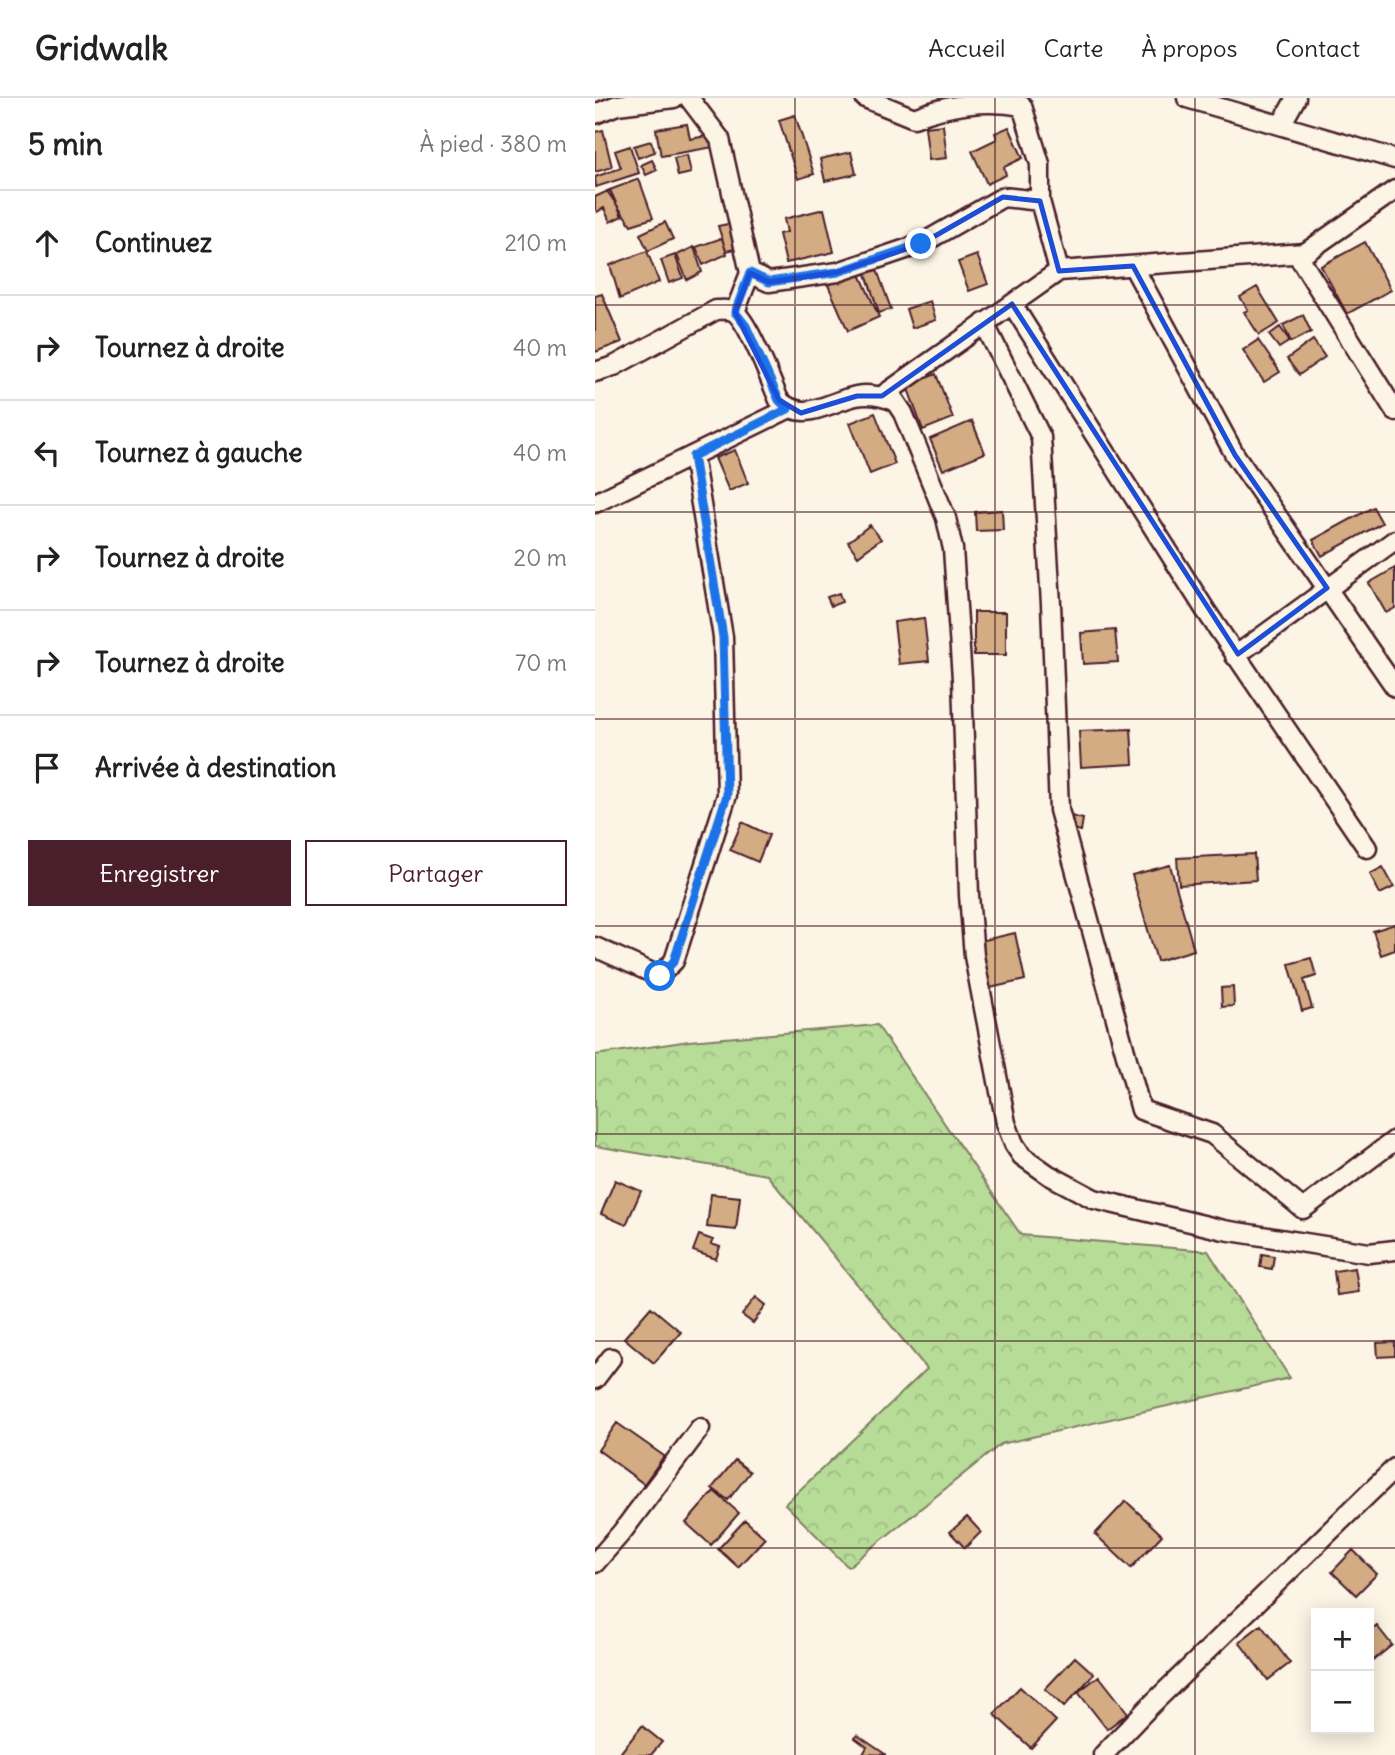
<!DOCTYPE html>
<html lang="fr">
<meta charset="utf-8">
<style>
body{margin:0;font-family:Delius,sans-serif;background:#f6f6f6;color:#222}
.controls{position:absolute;right:21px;bottom:21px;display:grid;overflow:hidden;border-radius:0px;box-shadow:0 4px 18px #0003}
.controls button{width:63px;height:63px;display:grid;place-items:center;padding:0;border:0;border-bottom:2px solid #e0e0e0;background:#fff;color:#222;font:35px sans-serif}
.stop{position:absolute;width:21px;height:21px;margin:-16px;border:5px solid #1a73e8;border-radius:50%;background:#fff}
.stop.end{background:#1a73e8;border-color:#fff;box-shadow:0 2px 7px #0008}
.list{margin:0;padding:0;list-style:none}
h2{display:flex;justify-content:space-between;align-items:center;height:91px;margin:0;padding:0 28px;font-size:30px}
h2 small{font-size:23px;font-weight:400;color:#767676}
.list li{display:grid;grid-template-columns:46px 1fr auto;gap:21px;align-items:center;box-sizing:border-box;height:105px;padding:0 28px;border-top:2px solid #e0e0e0}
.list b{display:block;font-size:26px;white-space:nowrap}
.list em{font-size:23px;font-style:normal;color:#767676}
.actions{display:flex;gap:14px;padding:21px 28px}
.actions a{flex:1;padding:16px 0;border:2px solid #4a1f2b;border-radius:0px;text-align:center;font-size:24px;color:#4a1f2b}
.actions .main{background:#4a1f2b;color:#fff}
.icon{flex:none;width:38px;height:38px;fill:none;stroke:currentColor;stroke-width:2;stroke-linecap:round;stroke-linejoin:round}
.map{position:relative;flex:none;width:800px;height:1657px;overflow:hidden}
header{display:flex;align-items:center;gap:42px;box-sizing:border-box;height:98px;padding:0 35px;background:#fff;border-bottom:2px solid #e0e0e0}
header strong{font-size:33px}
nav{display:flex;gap:38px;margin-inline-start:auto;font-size:24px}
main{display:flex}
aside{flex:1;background:#fff}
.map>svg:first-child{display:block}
.forest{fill:url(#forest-crowns);stroke:#807e62;stroke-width:2}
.building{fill:#d3ac84;stroke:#4a1f2b;stroke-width:2}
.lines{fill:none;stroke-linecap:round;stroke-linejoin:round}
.minor-casing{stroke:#4a1f2b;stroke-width:23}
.minor{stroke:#fcf5e5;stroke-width:18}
.route{stroke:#1a73e8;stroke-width:9}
.marked{fill:none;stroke:#1d4ed8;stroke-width:5;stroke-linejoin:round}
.grid{fill:none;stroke:#4a1f2b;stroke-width:2;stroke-opacity:0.55}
</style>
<header>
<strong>Gridwalk</strong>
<nav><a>Accueil</a><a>Carte</a><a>À propos</a><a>Contact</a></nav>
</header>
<main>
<aside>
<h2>5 min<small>À pied · 380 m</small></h2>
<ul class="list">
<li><svg class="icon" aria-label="ahead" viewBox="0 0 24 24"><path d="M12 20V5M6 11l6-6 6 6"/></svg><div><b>Continuez</b></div><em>210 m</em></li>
<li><svg class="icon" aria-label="right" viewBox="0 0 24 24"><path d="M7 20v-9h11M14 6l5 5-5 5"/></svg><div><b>Tournez à droite</b></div><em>40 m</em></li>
<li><svg class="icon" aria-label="left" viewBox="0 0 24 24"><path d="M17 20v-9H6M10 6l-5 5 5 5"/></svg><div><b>Tournez à gauche</b></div><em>40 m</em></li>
<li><svg class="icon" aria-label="right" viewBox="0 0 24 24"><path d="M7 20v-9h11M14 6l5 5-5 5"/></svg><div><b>Tournez à droite</b></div><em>20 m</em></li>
<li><svg class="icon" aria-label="right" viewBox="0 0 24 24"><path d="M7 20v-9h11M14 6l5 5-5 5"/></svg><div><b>Tournez à droite</b></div><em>70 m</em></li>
<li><svg class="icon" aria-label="arrive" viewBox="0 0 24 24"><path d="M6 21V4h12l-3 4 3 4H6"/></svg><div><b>Arrivée à destination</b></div></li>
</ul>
<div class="actions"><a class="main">Enregistrer</a><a>Partager</a></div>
</aside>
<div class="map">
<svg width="800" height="1657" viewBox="0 0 800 1657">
<defs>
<pattern id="forest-crowns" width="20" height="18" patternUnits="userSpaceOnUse" patternTransform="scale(1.75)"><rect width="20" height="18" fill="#b6dc98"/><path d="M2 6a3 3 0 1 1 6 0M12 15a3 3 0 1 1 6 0" fill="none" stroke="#9ebc83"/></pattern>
</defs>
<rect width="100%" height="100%" fill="#fcf5e5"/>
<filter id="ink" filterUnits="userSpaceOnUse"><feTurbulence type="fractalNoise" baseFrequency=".0143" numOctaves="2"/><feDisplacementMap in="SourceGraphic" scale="14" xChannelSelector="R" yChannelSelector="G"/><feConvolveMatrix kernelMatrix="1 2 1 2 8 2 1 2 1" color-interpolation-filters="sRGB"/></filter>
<g filter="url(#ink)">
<path class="forest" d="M 282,927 L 426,1137 L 613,1153 L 695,1280 L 406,1346 L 253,1469 L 190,1406 L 332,1271 L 172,1077 L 0,1048 L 0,957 L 94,943 Z"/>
<path class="building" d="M 200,17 L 219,76 L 203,81 L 184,22 Z
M 92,26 L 95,41 L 117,37 L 119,49 L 66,58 L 61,31 Z
M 348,27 L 352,60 L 334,62 L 330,29 Z
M 414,29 L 428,60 L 409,69 L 411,77 L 392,86 L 377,53 L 402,41 L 400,35 Z
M 8,32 L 17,69 L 0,74 L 0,34 Z
M 56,43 L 60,54 L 43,60 L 39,48 Z
M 35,48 L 44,75 L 1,89 L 0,79 L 26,70 L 20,53 Z
M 256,54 L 261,76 L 230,83 L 225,61 Z
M 92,57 L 96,75 L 83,78 L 79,60 Z
M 57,62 L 62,72 L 51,77 L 46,67 Z
M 44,81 L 58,120 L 36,127 L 12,93 Z
M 15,92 L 27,118 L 15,124 L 9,110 L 2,114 L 0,110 L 0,99 Z
M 229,111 L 239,154 L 191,165 L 184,136 L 192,134 L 189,121 Z
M 70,124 L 78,141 L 53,153 L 45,136 Z
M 138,125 L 144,150 L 131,153 L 123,128 Z
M 127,140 L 132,156 L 108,167 L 101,149 Z
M 770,144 L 796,192 L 752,216 L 726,168 Z
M 99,149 L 107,174 L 92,182 L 82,157 Z
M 52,153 L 64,184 L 25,201 L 15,167 Z
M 80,157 L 88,180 L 74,185 L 66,162 Z
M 382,157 L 393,186 L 374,193 L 363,164 Z
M 281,169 L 296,211 L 284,215 L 270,173 Z
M 264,174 L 284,219 L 253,233 L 233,187 Z
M 662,189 L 684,225 L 664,237 L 649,214 L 653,212 L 645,199 Z
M 7,196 L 27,244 L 0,254 L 0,198 Z
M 335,203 L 341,222 L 317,230 L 311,211 Z
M 708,217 L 716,234 L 696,244 L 688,227 Z
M 685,229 L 695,243 L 684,250 L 674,237 Z
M 663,242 L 685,274 L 669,284 L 648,252 Z
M 718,242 L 730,259 L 704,277 L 692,261 Z
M 341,276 L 358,320 L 328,332 L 312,288 Z
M 280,315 L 300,366 L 275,376 L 255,325 Z
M 377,323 L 390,355 L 348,372 L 335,341 Z
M 140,352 L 153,385 L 134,393 L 120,360 Z
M 778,409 L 787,425 L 727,458 L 718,442 Z
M 407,412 L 408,432 L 381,433 L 380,414 Z
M 275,427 L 286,441 L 263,458 L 253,444 Z
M 800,470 L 800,510 L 791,515 L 774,485 Z
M 244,495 L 247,504 L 236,508 L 232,499 Z
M 379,514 L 411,514 L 411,557 L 379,557 Z
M 329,520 L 334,563 L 304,566 L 299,524 Z
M 520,532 L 523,564 L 488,566 L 486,535 Z
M 536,631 L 538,666 L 486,669 L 484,633 Z
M 472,717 L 488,721 L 486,733 L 469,729 Z
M 147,724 L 174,737 L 163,764 L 135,752 Z
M 659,756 L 661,782 L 584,787 L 582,760 Z
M 575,767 L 599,852 L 562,863 L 537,777 Z
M 788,769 L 799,789 L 785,796 L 775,776 Z
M 800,826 L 800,852 L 786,857 L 778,833 Z
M 420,835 L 430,882 L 395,890 L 385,843 Z
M 716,860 L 721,878 L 709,882 L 717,910 L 707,913 L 694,866 Z
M 638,889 L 639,908 L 627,909 L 626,890 Z
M 20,1082 L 46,1093 L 31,1127 L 6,1116 Z
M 116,1096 L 145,1099 L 141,1132 L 112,1129 Z
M 104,1137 L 118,1142 L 116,1146 L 125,1149 L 121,1161 L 98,1153 Z
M 667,1156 L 679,1158 L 677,1171 L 665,1169 Z
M 760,1170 L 764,1194 L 742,1197 L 739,1173 Z
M 161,1199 L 171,1207 L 158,1225 L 147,1217 Z
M 56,1209 L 86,1234 L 59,1265 L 29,1240 Z
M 800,1244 L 800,1258 L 783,1259 L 782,1245 Z
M 22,1325 L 69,1358 L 49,1386 L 3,1352 Z
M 140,1362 L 155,1374 L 133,1402 L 117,1390 Z
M 119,1393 L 144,1415 L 116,1447 L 91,1425 Z
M 531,1403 L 567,1437 L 536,1470 L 500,1436 Z
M 372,1419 L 386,1434 L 370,1450 L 355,1434 Z
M 150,1422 L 170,1440 L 143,1469 L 123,1451 Z
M 758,1452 L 782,1476 L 761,1497 L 737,1474 Z
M 666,1527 L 695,1565 L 673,1582 L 644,1544 Z
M 782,1528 L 797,1547 L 774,1566 L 774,1534 Z
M 480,1559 L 499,1576 L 469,1609 L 450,1591 Z
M 504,1578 L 533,1615 L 512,1631 L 483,1594 Z
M 425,1589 L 461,1623 L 436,1650 L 399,1616 Z
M 47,1628 L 67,1644 L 56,1657 L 30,1657 L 26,1654 Z
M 262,1637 L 290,1656 L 290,1657 L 268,1656 L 272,1649 L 260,1640 Z"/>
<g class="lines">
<g class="minor-casing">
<path id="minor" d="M 94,0 L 125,41 L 155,175 L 140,214
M 270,0 L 319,20 C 352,7 391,1 427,8 L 445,66 L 445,103 L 464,173
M 592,0 L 800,61
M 0,16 L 22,7 L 79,0
M 686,27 L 701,0
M 702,156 L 800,313
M 538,168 L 640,357 L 800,589
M 155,175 L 174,184 L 243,174 L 326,146 L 408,99 L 445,103
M 417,206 L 611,513 L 772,750
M 389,225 L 446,339 L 456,506 L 464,712 L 546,1012 L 617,1036 L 708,1111 L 800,1042
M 0,274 L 19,268 L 121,212 C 127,212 132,211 138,213 C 153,221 176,284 184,302 C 208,326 233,304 261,298 C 275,295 287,298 300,303 L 308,315 L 351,420 L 358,451 L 367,581 L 374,797 L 379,858 L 411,1025 L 419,1046 L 427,1058 L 454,1077 L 499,1101 L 629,1132 L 774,1155 L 800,1152
M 287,298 L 464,173 L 710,155 L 800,92
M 0,405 L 193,311
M 640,558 L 800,442
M 0,849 L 64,878 L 79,863 L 132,697 L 128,539 L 98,358
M 0,1281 L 16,1260
M 0,1465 L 27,1434 L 105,1330
M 508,1657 L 554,1609 L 800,1370"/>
</g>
<use href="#minor" class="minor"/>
</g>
</g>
<g class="lines" filter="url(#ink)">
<path class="route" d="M 65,878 L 79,863 L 132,697 L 128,539 L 98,358 L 193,311 L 184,302 L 151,228 L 140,214 L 155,175 L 174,184 L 243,174 L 326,146"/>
</g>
<path class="marked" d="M 408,99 L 445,103 L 464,173 L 538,168 L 640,357 L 732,490 L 643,556 L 417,206 L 287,298 L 262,298 L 206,315 L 184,302 L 140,214 L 155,175 L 174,184 L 243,174 L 326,146 Z"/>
<path class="grid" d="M 200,0 L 200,1657M 400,0 L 400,1657M 600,0 L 600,1657M 0,207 L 800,207M 0,414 L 800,414M 0,621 L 800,621M 0,828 L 800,828M 0,1036 L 800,1036M 0,1243 L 800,1243M 0,1450 L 800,1450"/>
</svg>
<div class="controls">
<button>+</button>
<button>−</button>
</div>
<div class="stop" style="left:65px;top:878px"></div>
<div class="stop end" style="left:326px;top:146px"></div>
</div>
</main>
